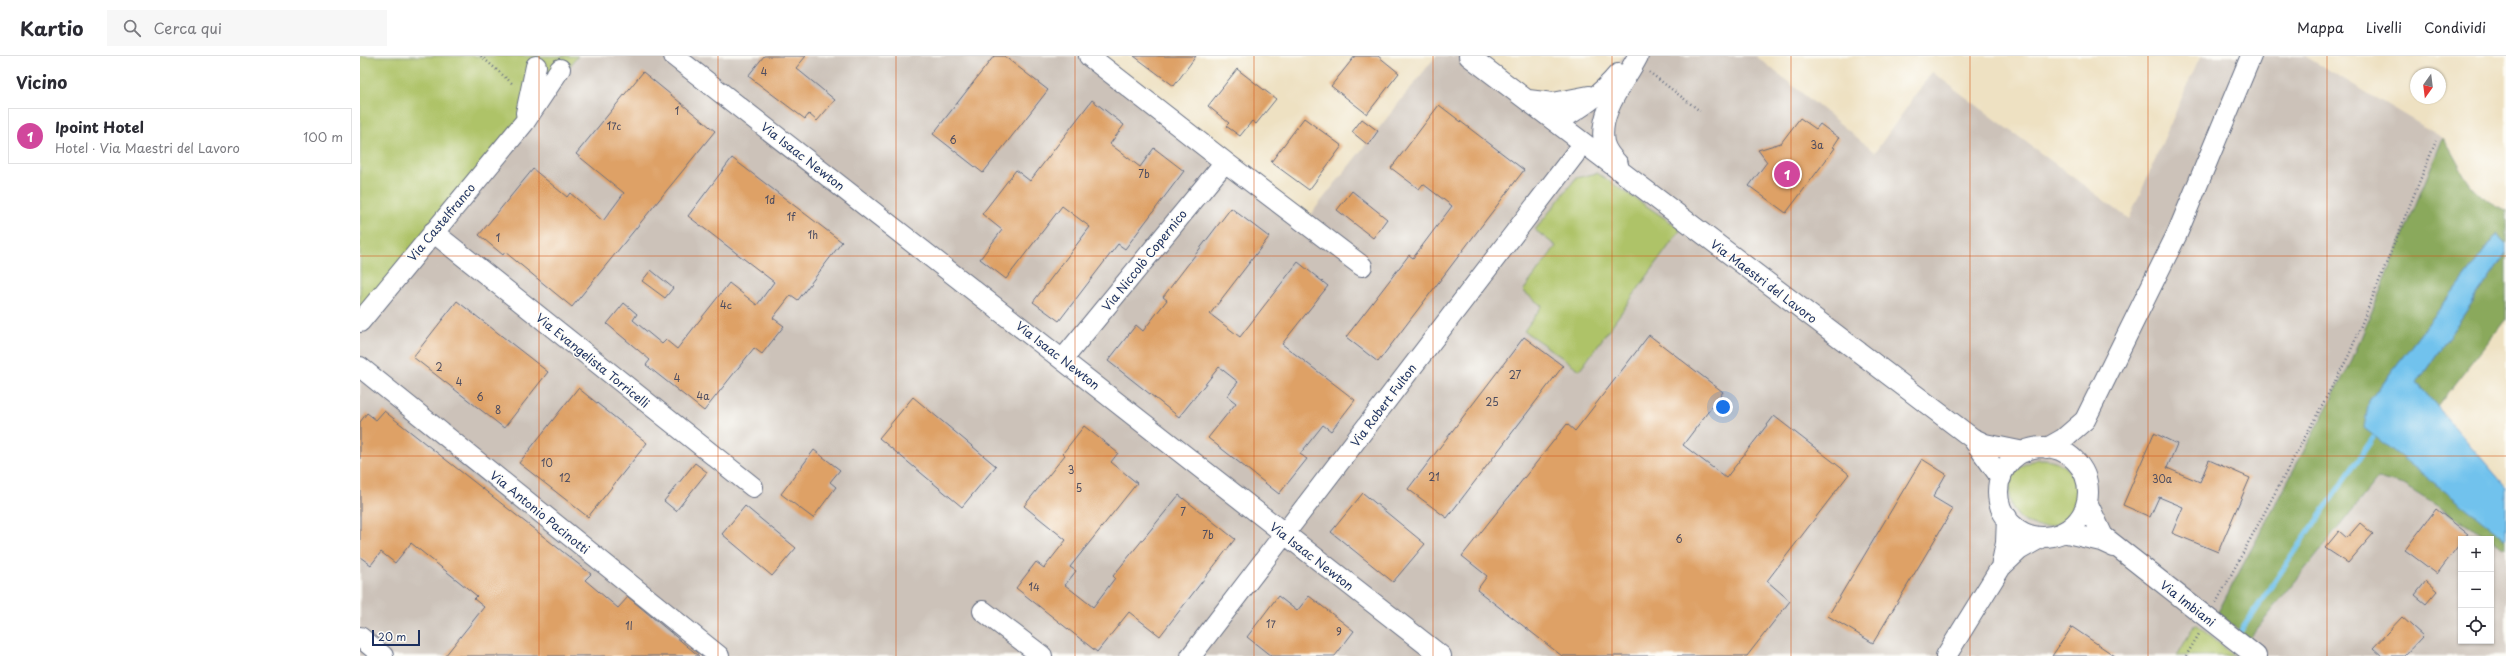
<!DOCTYPE html>
<html lang="it">
<meta charset="utf-8">
<style>
body{margin:0;font-family:"Playpen Sans",sans-serif;background:#f7f7f7;color:#2b2b33}
.controls{position:absolute;right:12px;bottom:12px;display:grid;overflow:hidden;border-radius:0px;box-shadow:0 1px 3px #0004}
.controls button{width:36px;height:36px;display:grid;place-items:center;padding:0;border:0;border-bottom:1px solid #e1e1e2;background:#fff;color:#2b2b33;font:20px sans-serif}
.compass{position:absolute;left:2050px;top:12px;width:36px;height:36px;border-radius:50%;background:#fff;box-shadow:0 1px 3px #0004;rotate:194deg}
.scale{position:absolute;left:12px;bottom:10px;width:48px;box-sizing:border-box;padding-left:4px;border:2px solid #1b2f5e;border-top:0;font-size:11px;line-height:14px;white-space:nowrap;color:#1b2f5e;-webkit-text-stroke:3px #fdfcf7;paint-order:stroke}
.you{position:absolute;left:1363px;top:351px;width:14px;height:14px;margin:-10px;border:3px solid #fff;border-radius:50%;background:#1a73e8;box-shadow:0 0 0 6px #1a73e833}
.badge{display:grid;place-items:center;width:26px;height:26px;border-radius:50%;background:#b5179e;color:#fff;font-size:13px;font-weight:700}
.pin{position:absolute;translate:-50% -50%;border:2px solid #fff;box-shadow:0 1px 4px #0006}
.list{margin:0;padding:0;list-style:none}
h2{display:flex;justify-content:space-between;align-items:center;height:52px;margin:0;padding:0 16px;font-size:17px}
h2 small{font-size:13px;font-weight:400;color:#7c7c81}
.list li{display:grid;grid-template-columns:26px 1fr auto;gap:12px;align-items:center;box-sizing:border-box;height:56px;margin:0 8px 8px;padding:0 8px;border:1px solid #e1e1e2;border-radius:0px}
.list b{display:block;font-size:15px;white-space:nowrap}
.list p{margin:0;font-size:13px;white-space:nowrap;color:#7c7c81}
.list em{font-size:13px;font-style:normal;color:#7c7c81}
.icon{flex:none;width:22px;height:22px;fill:none;stroke:currentColor;stroke-width:2;stroke-linecap:round;stroke-linejoin:round}
.map{position:relative;flex:none;width:2146px;height:600px;overflow:hidden}
header{display:flex;align-items:center;gap:24px;box-sizing:border-box;height:56px;padding:0 20px;background:#fff;border-bottom:1px solid #e1e1e2}
header strong{font-size:19px}
nav{display:flex;gap:22px;margin-inline-start:auto;font-size:14px}
.search{width:280px;height:36px;background:#f7f7f7;display:flex;align-items:center;gap:10px;box-sizing:border-box;padding:0 14px;border-radius:0px;color:#7c7c81;font-size:15px}
main{display:flex}
aside{flex:1;background:#fff}
.map>svg:first-child{display:block}
.industrial{fill:#ccc2b9;fill-rule:evenodd}
.green{fill:#aec367;stroke:#647962}
.forest{fill:#8aa95c;stroke:#526c5d}
.water{fill:#71c2ed;stroke:#4678a6}
.lines{fill:none;stroke-linecap:round;stroke-linejoin:round}
.stream{stroke:#71c2ed;stroke-width:5}
.building{fill:#dea166}
.minor-casing{stroke:#656d81;stroke-width:22}
.path{stroke:#656d81;stroke-width:2.5;stroke-dasharray:1 3;stroke-linecap:butt}
.minor{stroke:#fff;stroke-width:20}
.grid{fill:none;stroke:#d45514;stroke-width:1;stroke-opacity:0.55}
.labels{text-anchor:middle;dominant-baseline:central;stroke-width:3;stroke-linejoin:round;paint-order:stroke}
.number-label{font-size:10px;fill:#4c4c60}
.street-label{font-size:12px;fill:#1b2f5e;stroke:#fdfcf7}
</style>
<header>
<strong>Kartio</strong>
<div class="search"><svg class="icon" aria-label="search" viewBox="0 0 24 24"><circle cx="10" cy="10" r="6"/><path d="M15 15l6 6"/></svg>Cerca qui</div>
<nav><a>Mappa</a><a>Livelli</a><a>Condividi</a></nav>
</header>
<main>
<aside>
<h2>Vicino<small></small></h2>
<ul class="list">
<li><span class="badge" style="background:#d1479c">1</span><div><b>Ipoint Hotel</b><p>Hotel · Via Maestri del Lavoro</p></div><em>100 m</em></li>
</ul>
</aside>
<div class="map">
<svg width="2146" height="600" viewBox="0 0 2146 600">
<rect width="100%" height="100%" fill="#fdfcf7"/>
<filter id="ink" filterUnits="userSpaceOnUse"><feTurbulence type="fractalNoise" baseFrequency=".025" numOctaves="2"/><feDisplacementMap in="SourceGraphic" scale="8" xChannelSelector="R" yChannelSelector="G"/><feConvolveMatrix kernelMatrix="1 2 1 2 8 2 1 2 1" color-interpolation-filters="sRGB"/></filter>
<filter id="wash" filterUnits="userSpaceOnUse"><feTurbulence type="fractalNoise" baseFrequency=".012" numOctaves="4" result="noise"/><feDisplacementMap in="SourceGraphic" scale="16" xChannelSelector="R" yChannelSelector="G"/><feGaussianBlur stdDeviation="0.9" result="paint"/><feColorMatrix in="noise" values="0 0 0 0 0 0 0 0 0 0 0 0 0 0 0 0 0 1.4 0 .05"/><feComposite in="paint" operator="in"/></filter>
<g filter="url(#wash)">
<rect width="100%" height="100%" fill="#eee1c2"/>
<path class="industrial" d="M 218,0 L 731,0 L 947,163 L 1076,0 L 1121,0 L 1207,64 L 1263,0 L 1396,0 L 1515,96 L 1572,16 L 1769,163 L 1837,7 L 1842,0 L 1945,0 L 2083,82 L 1992,304 L 1889,583 L 2018,422 L 2043,429 L 2146,492 L 2146,600 L 0,600 L 0,268 ZM 2101,483 L 2131,483 L 2131,585 L 2101,585 Z"/>
<path class="green" d="M 0,0 L 218,0 L 0,268 Z
M 1237,117 L 1321,173 L 1220,314 L 1164,275 L 1182,250 L 1163,235 L 1196,190 L 1175,174 L 1216,122 Z
M1649 437a34 34 0 1 1 68 0a34 34 0 1 1-68 0Z
M 1835,568 L 1875,600 L 1817,600 Z"/>
<path class="forest" d="M 2083,82 C 2106,117 2104,135 2146,154 L 2146,188 L 2137,178 L 2009,345 L 2146,483 L 2146,492 L 2043,429 L 2018,422 L 1889,583 L 1858,556 L 1992,304 Z
M 2146,197 L 2146,263 L 2077,351 L 2057,327 Z"/>
<path class="water" d="M 2137,178 L 2146,188 L 2146,197 L 2057,327 L 2146,431 L 2146,483 L 2004,372 L 2009,345 Z"/>
<g class="lines">
<path class="stream" d="M 1880,576 L 2013,382"/>
</g>
<g id="blocks">
<path class="building" d="M 404,0 L 446,0 L 436,12 L 475,44 L 457,65 L 449,58 L 445,63 L 388,20 Z
M 634,0 L 644,0 L 688,34 L 623,117 L 573,78 Z
M 774,0 L 836,0 L 814,30 Z
M 995,0 L 1018,0 L 1039,17 L 1007,58 L 971,30 Z
M 877,13 L 916,43 L 896,68 L 892,65 L 880,80 L 866,70 L 869,67 L 848,50 Z
M 283,16 L 355,75 L 212,251 L 145,196 L 143,199 L 119,179 L 173,113 L 207,141 L 210,137 L 243,165 L 264,137 L 216,98 Z
M 732,44 L 764,69 L 750,88 L 780,111 L 794,92 L 824,115 L 765,193 L 758,188 L 699,265 L 673,246 L 730,171 L 702,150 L 646,223 L 620,203 L 642,174 L 622,158 L 656,114 L 670,125 Z
M 1079,49 L 1164,114 L 1018,306 L 986,281 L 1049,199 L 1053,202 L 1092,150 L 1063,128 L 1059,133 L 1031,112 Z
M 944,62 L 982,90 L 949,134 L 911,106 Z
M 1440,62 L 1456,73 L 1460,68 L 1479,82 L 1473,91 L 1475,92 L 1426,157 L 1389,130 L 1407,106 L 1398,94 L 1421,87 Z
M 1002,63 L 1018,75 L 1008,89 L 992,76 Z
M 372,102 L 482,186 L 438,244 L 431,239 L 413,262 L 424,270 L 402,298 L 394,292 L 344,355 L 286,309 L 290,304 L 247,268 L 264,247 L 277,258 L 273,264 L 302,288 L 306,284 L 317,293 L 369,227 L 397,249 L 414,226 L 328,160 Z
M 992,135 L 1027,163 L 1013,182 L 977,154 Z
M 871,152 L 909,181 L 850,258 L 880,281 L 938,206 L 968,230 L 922,288 L 995,344 L 971,375 L 963,369 L 940,398 L 947,403 L 919,438 L 848,382 L 876,347 L 867,340 L 878,326 L 859,311 L 819,361 L 748,305 L 776,269 L 783,275 L 807,244 L 803,241 Z
M 291,214 L 313,232 L 305,242 L 282,225 Z
M 97,245 L 188,316 L 144,372 L 53,301 Z
M 1289,279 L 1363,336 L 1323,389 L 1366,422 L 1414,360 L 1489,418 L 1407,525 L 1430,545 L 1387,600 L 1202,600 L 1117,534 L 1127,520 L 1102,500 L 1207,368 L 1215,375 Z
M 1164,281 L 1203,310 L 1087,462 L 1048,433 Z
M 218,332 L 287,387 L 228,461 L 159,407 Z
M 553,341 L 636,410 L 602,451 L 519,382 Z
M 24,355 L 231,518 L 225,524 L 258,552 L 268,541 L 339,600 L 85,600 L 124,551 L 114,543 L 117,540 L 51,487 L 35,507 L 21,496 L 11,509 L 0,501 L 0,366 L 7,357 L 16,364 Z
M 724,370 L 758,397 L 751,406 L 777,427 L 710,511 L 716,515 L 705,529 L 733,551 L 755,522 L 753,520 L 819,439 L 875,483 L 800,580 L 769,556 L 737,596 L 656,532 L 676,506 L 684,512 L 706,484 L 664,450 L 705,399 L 703,397 Z
M 1794,377 L 1817,388 L 1807,412 L 1840,426 L 1849,404 L 1890,422 L 1858,496 L 1812,477 L 1823,451 L 1799,441 L 1790,461 L 1763,449 Z
M 454,394 L 480,414 L 470,426 L 476,431 L 453,462 L 421,438 Z
M 1562,403 L 1586,418 L 1573,441 L 1593,453 L 1513,587 L 1468,560 Z
M 335,407 L 347,416 L 316,455 L 304,445 Z
M 1003,437 L 1065,488 L 1033,526 L 971,476 Z
M 385,450 L 436,492 L 412,520 L 362,478 Z
M 2076,453 L 2108,478 L 2101,483 L 2101,486 L 2077,518 L 2045,494 Z
M 2000,467 L 2013,478 L 1988,507 L 1965,492 L 1979,475 L 1987,482 Z
M 2066,525 L 2077,535 L 2066,548 L 2055,539 Z
M 918,540 L 937,555 L 949,540 L 994,575 L 975,600 L 911,600 L 887,581 Z
M 2042,561 L 2063,580 L 2044,600 L 2022,600 L 2013,592 Z
M 1712,571 L 1755,600 L 1692,600 Z"/>
</g>
</g>
<g filter="url(#ink)">
<use href="#blocks" fill-opacity="0" stroke="#656d81" stroke-width="1"/>
<g class="lines">
<g class="minor-casing">
<path id="minor" d="M 314,0 L 1081,600
M 1109,0 L 1612,382 L 1641,422
M 1168,44 L 1193,47 L 1229,40
M 166,57 L 176,10
M 1197,66 C 1220,52 1241,39 1258,18
M 865,106 L 1002,210
M 1258,108 C 1253,103 1246,94 1244,87 C 1238,55 1265,26 1278,0
M 73,176 L 393,431
M 0,266 L 164,67 L 200,13
M 703,303 L 865,106 L 729,0
M 0,311 L 359,600
M 1612,382 L 1625,388 L 1664,396
M1638 436a45 45 0 1 1 90 0a45 45 0 1 1-90 0Z
M 1687,392 L 1703,383 L 1725,364 L 1817,178 L 1891,0
M 1727,446 L 1743,480 L 1896,600
M 1703,476 L 1741,485 L 1754,491
M 1641,511 L 1646,487 L 1647,461
M 623,555 L 682,600
M 0,581 L 23,600
M 831,600 L 1215,98
M 1586,600 L 1641,511 L 1659,494 L 1682,481"/>
</g>
<path class="path" d="M 121,0 L 154,29
M 1289,16 L 1340,55
M 1856,547 L 1989,299 L 2076,85
M 1826,600 L 1839,578"/>
<use href="#minor" class="minor"/>
</g>
</g>
<path class="grid" d="M 179,0 L 179,600M 358,0 L 358,600M 536,0 L 536,600M 715,0 L 715,600M 894,0 L 894,600M 1073,0 L 1073,600M 1252,0 L 1252,600M 1431,0 L 1431,600M 1610,0 L 1610,600M 1788,0 L 1788,600M 1967,0 L 1967,600M 0,200 L 2146,200M 0,400 L 2146,400"/>
<g class="labels">
<g class="number-label">
<text x="404" y="15">4</text>
<text x="317" y="54">1</text>
<text x="254" y="69">17c</text>
<text x="593" y="83">6</text>
<text x="1457" y="88">3a</text>
<text x="784" y="117">7b</text>
<text x="410" y="143">1d</text>
<text x="431" y="160">1f</text>
<text x="453" y="178">1h</text>
<text x="138" y="181">1</text>
<text x="366" y="248">4c</text>
<text x="79" y="310">2</text>
<text x="1155" y="318">27</text>
<text x="317" y="321">4</text>
<text x="99" y="325">4</text>
<text x="343" y="339">4a</text>
<text x="120" y="340">6</text>
<text x="1132" y="345">25</text>
<text x="138" y="353">8</text>
<text x="187" y="406">10</text>
<text x="711" y="413">3</text>
<text x="1074" y="420">21</text>
<text x="205" y="421">12</text>
<text x="1802" y="422">30a</text>
<text x="719" y="431">5</text>
<text x="823" y="455">7</text>
<text x="848" y="478">7b</text>
<text x="1319" y="482">6</text>
<text x="674" y="530">14</text>
<text x="911" y="567">17</text>
<text x="269" y="569">1l</text>
<text x="979" y="575">9</text>
</g>
<g class="street-label">
<text transform="translate(443 100) rotate(38)">Via Isaac Newton</text>
<text transform="translate(81 166) rotate(-50)">Via Castelfranco</text>
<text transform="translate(784 204) rotate(-51)">Via Niccolò Copernico</text>
<text transform="translate(1404 225) rotate(37)">Via Maestri del Lavoro</text>
<text transform="translate(698 299) rotate(38)">Via Isaac Newton</text>
<text transform="translate(233 304) rotate(39)">Via Evangelista Torricelli</text>
<text transform="translate(1023 349) rotate(-53)">Via Robert Fulton</text>
<text transform="translate(180 456) rotate(39)">Via Antonio Pacinotti</text>
<text transform="translate(952 500) rotate(38)">Via Isaac Newton</text>
<text transform="translate(1828 547) rotate(38)">Via Imbiani</text>
</g>
</g>
</svg>
<div class="controls">
<button>+</button>
<button>−</button>
<button><svg class="icon" aria-label="locate" viewBox="0 0 24 24"><circle cx="12" cy="12" r="6"/><path d="M12 2v4M12 18v4M2 12h4M18 12h4"/></svg></button>
</div>
<svg class="compass" viewBox="-18 -18 36 36"><path d="M0-13l5 13h-10z" fill="#e53935"/><path d="M0 13l5-13h-10z" fill="#7c7c81"/></svg>
<div class="scale">20 m</div>
<div class="you"></div>
<div class="pin badge" style="left:1427px;top:118px;background:#d1479c">1</div>
</div>
</main>
